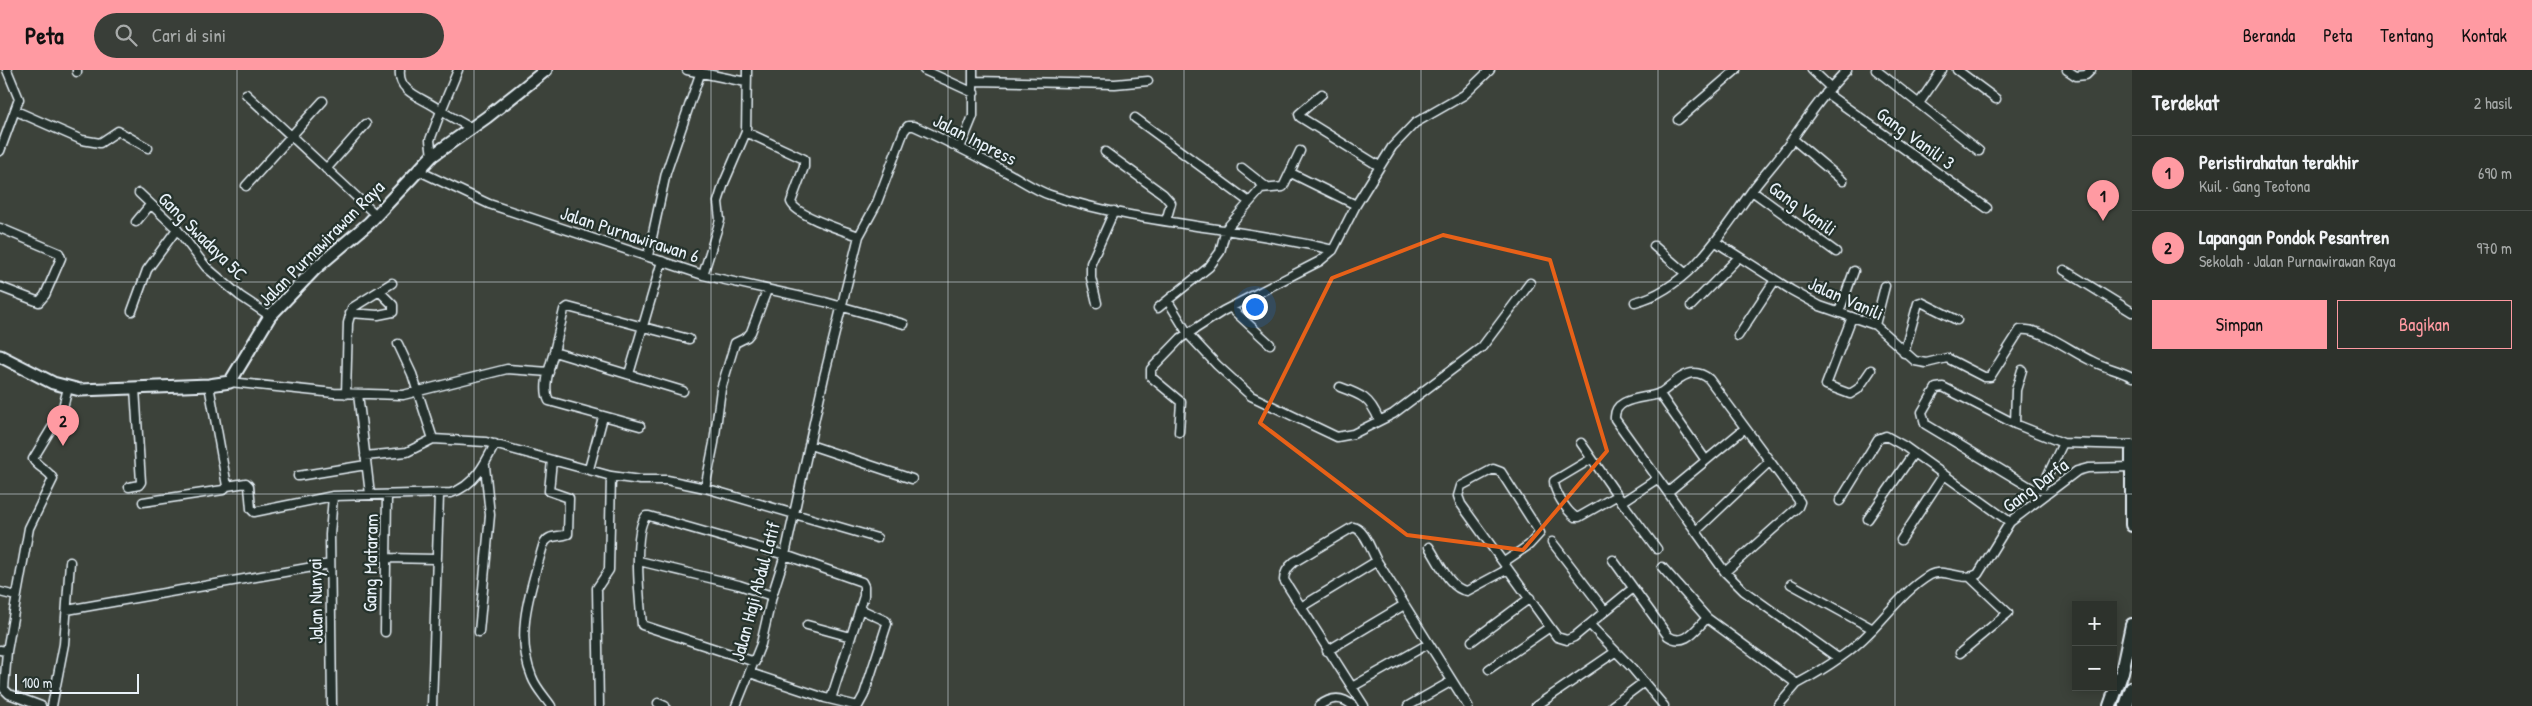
<!DOCTYPE html>
<html lang="id">
<meta charset="utf-8">
<style>
body{margin:0;font-family:"Patrick Hand",sans-serif;background:#393e38;color:#f1f3f6}
.controls{position:absolute;right:15px;bottom:15px;display:grid;overflow:hidden;border-radius:0px;box-shadow:0 2px 12px #0003}
.controls button{width:45px;height:45px;display:grid;place-items:center;padding:0;border:0;border-bottom:1px solid #484d48;background:#2d322c;color:#f1f3f6;font:25px sans-serif}
.scale{position:absolute;left:15px;bottom:12px;width:124px;box-sizing:border-box;padding-left:5px;border:2px solid #e8f1f8;border-top:0;font-size:14px;line-height:18px;white-space:nowrap;color:#e8f1f8;-webkit-text-stroke:4px #26332d;paint-order:stroke}
.you{position:absolute;left:1254px;top:236px;width:18px;height:18px;margin:-12px;border:4px solid #fff;border-radius:50%;background:#1a73e8;box-shadow:0 0 0 8px #1a73e833}
.badge{display:grid;place-items:center;width:32px;height:32px;border-radius:50%;background:#ff9aa2;color:#111;font-size:16px;font-weight:700}
.pin{position:absolute;translate:-50% -41px;filter:drop-shadow(0 1px 2px #0008)}
.pin::after{content:'';position:absolute;top:26px;width:18px;height:15px;background:inherit;clip-path:polygon(0 0,100% 0,50% 100%)}
.list{margin:0;padding:0;list-style:none}
h2{display:flex;justify-content:space-between;align-items:center;height:65px;margin:0;padding:0 20px;font-size:21px}
h2 small{font-size:16px;font-weight:400;color:#a7aaa9}
.list li{display:grid;grid-template-columns:32px 1fr auto;gap:15px;align-items:center;box-sizing:border-box;height:75px;padding:0 20px;border-top:1px solid #484d48}
.list b{display:block;font-size:19px;white-space:nowrap}
.list p{margin:0;font-size:16px;white-space:nowrap;color:#a7aaa9}
.list em{font-size:16px;font-style:normal;color:#a7aaa9}
.actions{display:flex;gap:10px;padding:15px 20px}
.actions a{flex:1;padding:11px 0;border:1px solid #ff9aa2;border-radius:0px;text-align:center;font-size:18px;color:#ff9aa2}
.actions .main{background:#ff9aa2;color:#111}
.icon{flex:none;width:28px;height:28px;fill:none;stroke:currentColor;stroke-width:2;stroke-linecap:round;stroke-linejoin:round}
.map{position:relative;flex:none;width:2132px;height:636px;overflow:hidden}
header{display:flex;align-items:center;gap:30px;box-sizing:border-box;height:70px;padding:0 25px;background:#ff9aa2;color:#111}
header strong{font-size:24px}
nav{display:flex;gap:28px;margin-inline-start:auto;font-size:18px}
.search{width:350px;height:45px;background:#393e38;display:flex;align-items:center;gap:12px;box-sizing:border-box;padding:0 18px;border-radius:28px;color:#a7aaa9;font-size:19px}
main{display:flex}
aside{flex:1;background:#2d322c}
.map>svg:first-child{display:block}
.lines{fill:none;stroke-linecap:round;stroke-linejoin:round}
.street-casing{stroke:#e8f1f8;stroke-width:11}
.secondary-casing{stroke:#e8f1f8;stroke-width:15}
.primary-casing{stroke:#e8f1f8;stroke-width:16}
.street{stroke:#26332d;stroke-width:8}
.secondary{stroke:#26332d;stroke-width:11}
.primary{stroke:#26332d;stroke-width:12}
.marked{fill:none;stroke:#e86118;stroke-width:4;stroke-linejoin:round}
.grid{fill:none;stroke:#e8f1f8;stroke-width:1;stroke-opacity:0.55}
.labels{text-anchor:middle;dominant-baseline:central;stroke-width:4.5;stroke-linejoin:round;paint-order:stroke}
.street-label{font-size:19px;fill:#e8f1f8;stroke:#26332d}
</style>
<header>
<strong>Peta</strong>
<div class="search"><svg class="icon" aria-label="search" viewBox="0 0 24 24"><circle cx="10" cy="10" r="6"/><path d="M15 15l6 6"/></svg>Cari di sini</div>
<nav><a>Beranda</a><a>Peta</a><a>Tentang</a><a>Kontak</a></nav>
</header>
<main>
<div class="map">
<svg width="2132" height="636" viewBox="0 0 2132 636">
<rect width="100%" height="100%" fill="#3c423a"/>
<filter id="ink" filterUnits="userSpaceOnUse"><feTurbulence type="fractalNoise" baseFrequency=".02" numOctaves="2"/><feDisplacementMap in="SourceGraphic" scale="10" xChannelSelector="R" yChannelSelector="G"/><feConvolveMatrix kernelMatrix="1 2 1 2 8 2 1 2 1" color-interpolation-filters="sRGB"/></filter>
<g filter="url(#ink)">
<g class="lines">
<g class="street-casing">
<path id="street" d="M 77,0 L 77,2
M 400,0 C 397,24 426,28 441,41 L 430,70 L 432,86
M 458,0 L 441,41 L 471,58
M 687,0 L 746,12
M 924,0 L 974,23
M 1812,0 L 1830,17
M 1876,0 L 1979,81
M 1957,0 L 1996,29
M 2067,0 L 2076,6 L 2086,5 L 2091,0
M 974,11 L 1115,14 L 1148,11
M 1826,23 L 1987,138
M 246,24 L 376,145
M 1322,24 L 1299,44 L 1300,47 L 1379,96
M 1920,32 L 1942,0
M 16,41 L 82,70 L 100,73 L 118,61 L 148,78
M 1135,48 L 1248,131
M 1678,50 L 1736,0
M 746,62 L 804,89 L 804,97 L 791,132 C 796,146 845,161 859,166
M 1793,69 L 1843,111
M 960,78 L 973,46 L 973,0
M 0,81 L 19,29 L 7,0
M 1105,82 L 1163,124 L 1171,133 L 1166,151
M 1242,98 L 1266,117
M 326,99 L 366,54
M 417,100 L 489,134 L 703,205 L 825,232 L 904,254
M 1291,103 L 1356,135
M 246,116 L 323,31
M 1752,121 L 1836,182
M 139,123 L 177,159 L 206,197 L 240,226 L 270,246
M 136,152 L 150,135
M 0,158 L 59,183 L 61,188 L 45,225 L 39,232 L 0,217
M 1716,172 L 1791,220 L 1820,236 L 1875,255 L 1915,291 L 1926,293 L 1947,288 L 1984,307 L 1990,307 L 2020,260 C 2041,257 2073,283 2092,291 C 2105,298 2119,300 2132,307
M 1654,176 L 1685,203
M 648,186 L 666,103 L 700,4
M 2064,200 L 2132,242
M 703,205 L 720,150 L 718,132 L 724,113 L 746,62 L 747,0
M 1168,231 L 1188,264 L 1217,295 L 1251,326 L 1337,367 L 1353,364 L 1393,344 L 1482,277 L 1530,213
M 1635,232 C 1688,219 1721,164 1751,122 C 1764,104 1781,87 1793,68 C 1810,44 1826,21 1847,0
M 1097,233 L 1091,208 L 1091,193 L 1114,141
M 1691,236 L 1739,187
M 1158,238 L 1209,197 L 1220,182 L 1226,159 L 1261,119 L 1283,117 L 1300,81
M 1231,238 L 1270,274
M 132,241 L 147,200 L 177,159
M 1839,242 L 1854,201
M 350,243 L 378,245 L 393,242 L 393,235 L 379,221
M 1852,247 L 1826,315 L 1850,324 L 1858,319 L 1871,300
M 1875,255 L 1885,216
M 1738,266 L 1775,210
M 398,274 L 412,304 L 433,369
M 554,282 L 564,240 L 568,237 L 689,269
M 1904,283 L 1918,233 L 1921,232 L 1957,250
M 629,304 L 662,191
M 230,312 L 334,323 L 403,325 L 507,299 L 549,302
M 209,315 L 227,416
M 1340,317 C 1362,325 1370,328 1379,350
M 1659,323 L 1705,389
M 346,324 L 348,253 L 352,238 L 392,213
M 358,324 L 370,424
M 2015,354 L 1943,317 L 1936,318 L 1922,342 L 1925,354 L 2033,419 L 2041,419 L 2063,373 L 2015,354 L 2016,320 L 2022,300
M 640,356 L 549,331 C 542,318 550,296 554,282 L 683,321
M 1179,362 L 1181,332 L 1151,307 L 1151,299 L 1181,268 L 1223,241 L 1320,191 L 1333,180 L 1356,135 L 1392,77 L 1415,53 L 1464,25 L 1490,0
M 1581,373 L 1622,432 L 1657,409
M 2063,373 L 2132,375
M 810,375 L 912,409
M 365,386 L 407,382 L 433,369 L 486,372 L 611,406 L 640,410 L 667,410 L 705,418 L 877,468
M 1591,389 L 1554,411 C 1554,422 1566,440 1575,447 L 1579,447 L 1616,426
M 589,399 L 603,347
M 298,406 L 366,395
M 129,417 L 139,415 L 141,412 L 135,318
M 705,418 L 714,373 L 721,319 L 735,273 L 747,267 L 751,262 L 767,220
M 1668,422 L 1744,359
M 1840,431 L 1878,369 L 1886,366 L 1904,376 L 2010,452
M 143,432 L 223,420 L 227,416 L 246,413 L 249,416 L 251,439 L 254,442 L 333,426 L 451,423 C 474,416 485,394 495,374
M 1622,432 L 1657,479
M 1868,449 L 1913,384
M 1696,461 L 1769,392
M 1901,470 L 1943,406
M 1552,472 L 1605,541
M 1429,477 C 1438,490 1450,520 1467,521 L 1508,499
M 386,488 L 435,489
M 1613,490 L 1668,566 C 1685,577 1695,560 1707,548
M 639,491 L 739,515 L 772,526
M 1504,492 L 1529,475 L 1540,463 L 1501,402 L 1493,399 L 1461,416 L 1458,426 L 1461,434 L 1557,567 L 1567,570 L 1574,567 L 1632,519
M 1662,497 L 1707,548 L 1797,614 C 1821,601 1850,583 1869,563 C 1888,544 1906,519 1930,505 C 1944,497 1963,513 1978,504 L 2010,452 L 2077,401 L 2088,398 L 2131,397
M 1725,502 L 1798,437 L 1800,432 L 1709,309 C 1687,291 1671,319 1658,324 C 1644,329 1613,327 1615,349 L 1725,502 L 1744,521 L 1838,588
M 1791,514 L 1873,559
M 0,522 L 16,526
M 1301,537 L 1377,491 L 1468,636
M 67,540 L 330,494
M 807,555 L 851,567
M 1590,555 L 1632,598 L 1664,636
M 385,562 L 387,425
M 479,562 L 490,445 L 485,396
M 1472,571 L 1530,528
M 0,580 L 7,581 L 29,458 L 53,409 C 49,400 38,398 33,389 L 62,341 L 68,318
M 7,581 L 4,619 L 9,624 L 41,636
M 1327,581 L 1404,535
M 1960,583 L 2008,543 L 1970,507
M 755,592 L 642,555 C 640,533 632,462 646,446 L 649,446 L 785,485 L 862,512 L 864,516 L 864,526 L 831,629
M 1489,599 L 1550,557
M 750,603 L 825,628 L 858,636 L 864,625 L 887,554 L 886,551 L 860,539
M 1352,617 L 1428,574
M 658,633 L 665,636
M 52,636 L 64,574 L 70,492
M 332,636 L 330,465 L 333,426
M 432,636 L 439,425
M 551,636 C 545,627 536,618 532,607 C 514,564 531,518 543,476 C 548,463 558,468 568,464 L 569,428 L 549,421 L 552,390
M 599,636 L 597,518 L 609,500 L 611,406
M 736,636 L 761,574 L 772,526 L 785,485 L 824,307 L 859,166 L 876,135 L 904,61 L 908,56 L 914,56 C 945,70 976,86 1006,102 C 1020,109 1035,120 1050,125 C 1141,155 1240,157 1333,180
M 1319,636 C 1331,627 1342,626 1353,636
M 1364,636 L 1284,510 C 1284,502 1288,497 1294,492 L 1353,457 C 1365,459 1371,481 1377,491
M 1408,636 L 1452,611
M 1536,636 L 1615,582
M 1612,636 L 1644,612
M 1778,636 L 1797,614"/>
</g>
<g class="secondary-casing">
<path id="secondary" d="M 0,286 L 53,313 L 80,320 L 209,315 L 230,312 L 270,246 L 316,198 L 369,153 L 432,86 L 487,47 L 546,0"/>
</g>
<g class="primary-casing">
<path id="primary" d="M 2132,381 L 2132,455
M 2110,636 L 2122,602 L 2132,555
M 2126,636 L 2132,618"/>
</g>
<use href="#street" class="street"/>
<use href="#secondary" class="secondary"/>
<use href="#primary" class="primary"/>
</g>
</g>
<path class="marked" d="M 1443,165 L 1550,190 L 1607,381 L 1523,480 L 1407,465 L 1260,353 L 1332,208 Z"/>
<path class="grid" d="M 237,0 L 237,636M 474,0 L 474,636M 711,0 L 711,636M 948,0 L 948,636M 1184,0 L 1184,636M 1421,0 L 1421,636M 1658,0 L 1658,636M 1895,0 L 1895,636M 0,212 L 2132,212M 0,424 L 2132,424"/>
<g class="labels">
<g class="street-label">
<text transform="translate(1916 68) rotate(36)">Gang Vanili 3</text>
<text transform="translate(975 69) rotate(27)">Jalan Inpress</text>
<text transform="translate(1803 138) rotate(36)">Gang Vanili</text>
<text transform="translate(630 164) rotate(18)">Jalan Purnawirawan 6</text>
<text transform="translate(203 166) rotate(45)">Gang Swadaya 5C</text>
<text transform="translate(321 173) rotate(-45)">Jalan Purnawirawan Raya</text>
<text transform="translate(1846 228) rotate(24)">Jalan Vanili</text>
<text transform="translate(2035 415) rotate(-37)">Gang Darfa</text>
<text transform="translate(370 493) rotate(-89)">Gang Mataram</text>
<text transform="translate(755 521) rotate(-75)">Jalan Haji Abdul Latif</text>
<text transform="translate(315 531) rotate(-91)">Jalan Nunyai</text>
</g>
</g>
</svg>
<div class="controls">
<button>+</button>
<button>−</button>
</div>
<div class="scale">100 m</div>
<div class="you"></div>
<div class="pin badge" style="left:2103px;top:151px">1</div>
<div class="pin badge" style="left:63px;top:376px">2</div>
</div>
<aside>
<h2>Terdekat<small>2 hasil</small></h2>
<ul class="list">
<li><span class="badge">1</span><div><b>Peristirahatan terakhir</b><p>Kuil · Gang Teotona</p></div><em>690 m</em></li>
<li><span class="badge">2</span><div><b>Lapangan Pondok Pesantren</b><p>Sekolah · Jalan Purnawirawan Raya</p></div><em>970 m</em></li>
</ul>
<div class="actions"><a class="main">Simpan</a><a>Bagikan</a></div>
</aside>
</main>
